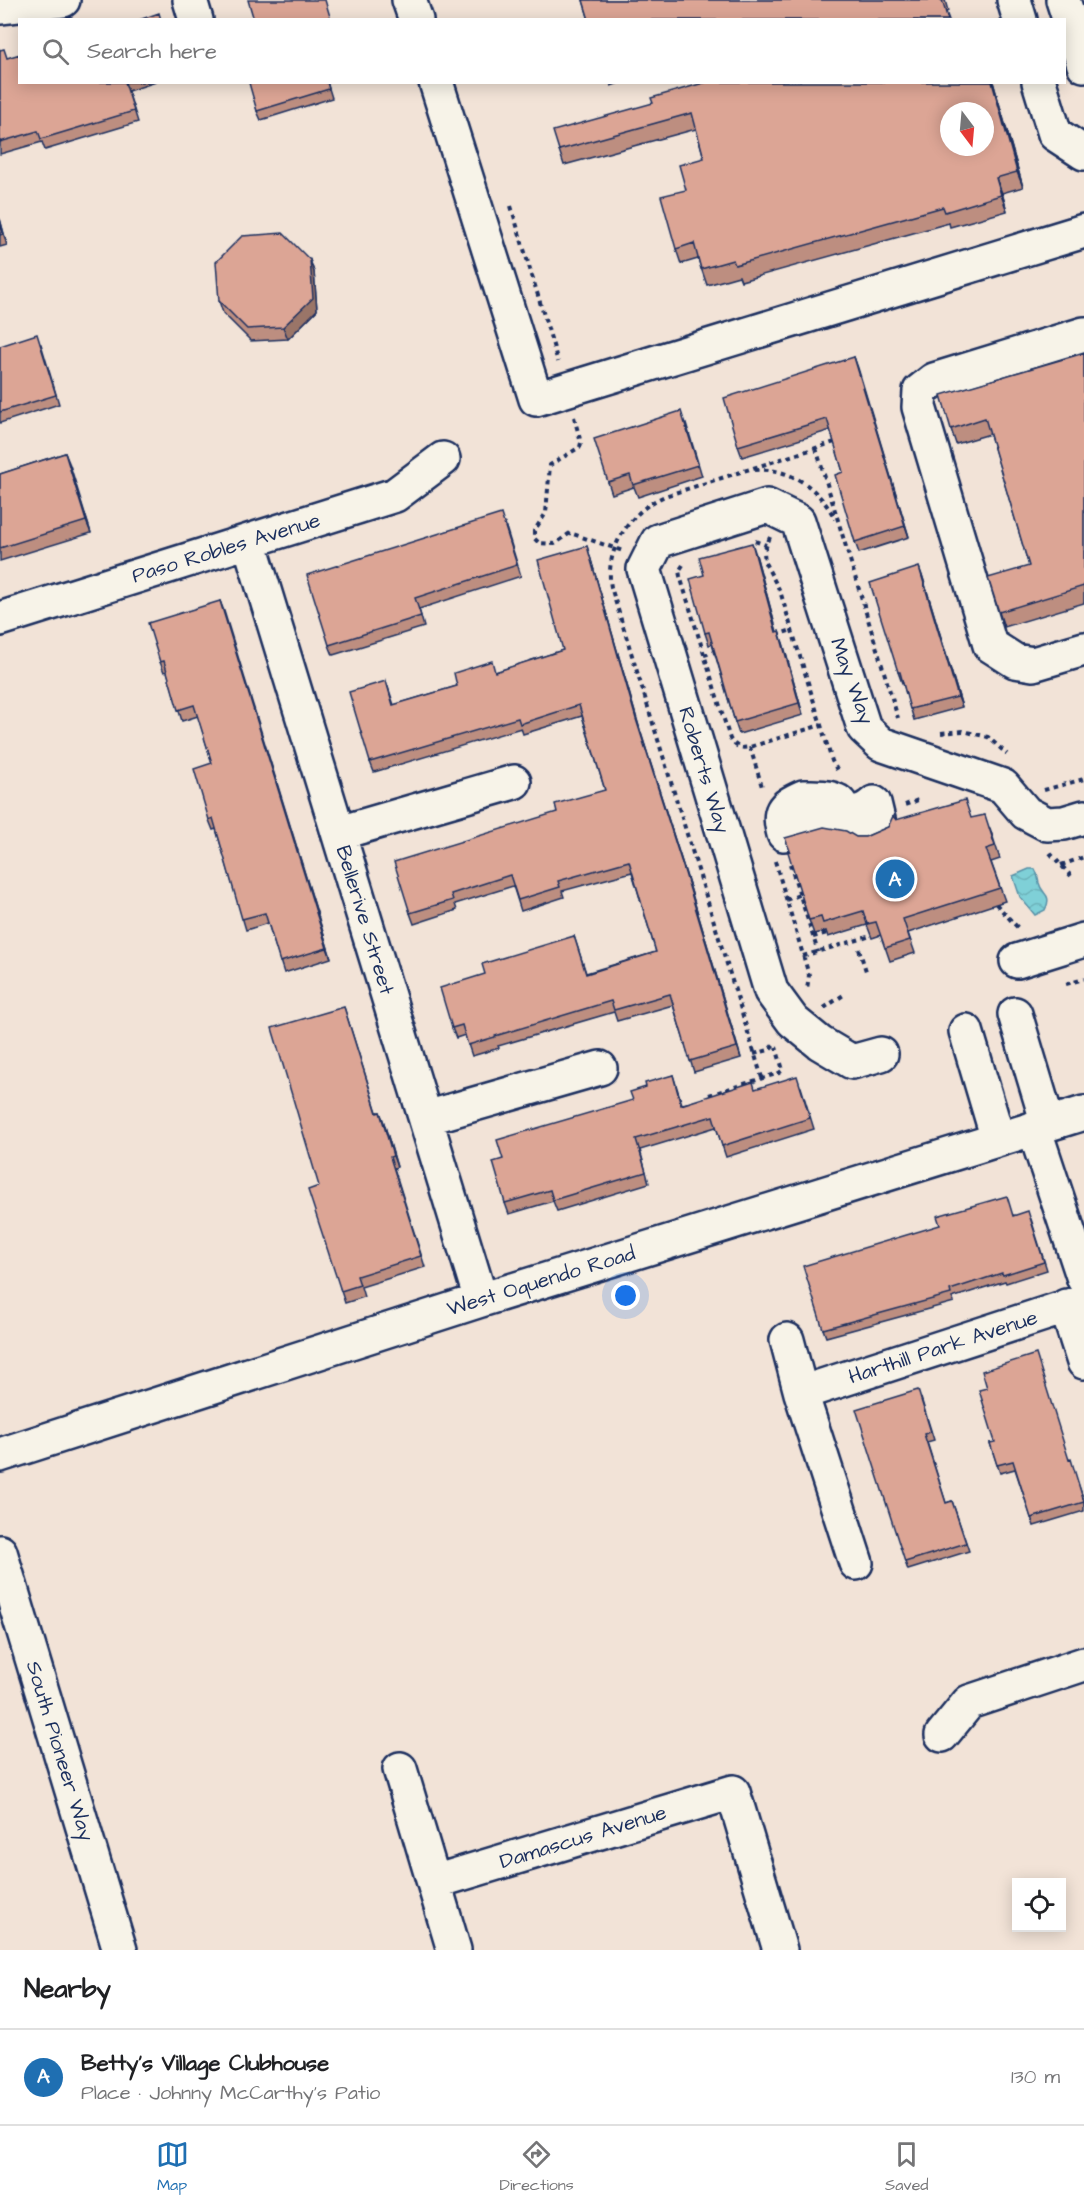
<!DOCTYPE html>
<meta charset="utf-8">
<style>
body{margin:0;font-family:"Architects Daughter",sans-serif;background:#f2f2f2;color:#202124}
.controls{position:absolute;right:18px;bottom:18px;display:grid;overflow:hidden;border-radius:0px;box-shadow:0 3px 15px #0003}
.controls button{width:54px;height:54px;display:grid;place-items:center;padding:0;border:0;border-bottom:2px solid #e0e0e0;background:#fff;color:#202124;font:30px sans-serif}
.compass{position:absolute;left:940px;top:102px;width:54px;height:54px;border-radius:50%;background:#fff;box-shadow:0 3px 15px #0003;rotate:164deg}
.you{position:absolute;left:626px;top:1296px;width:21px;height:21px;margin:-15px;border:4px solid #fff;border-radius:50%;background:#1a73e8;box-shadow:0 0 0 9px #1a73e833}
.badge{display:grid;place-items:center;width:39px;height:39px;border-radius:50%;background:#1f6fb2;color:#fff;font-size:20px;font-weight:700}
.pin{position:absolute;translate:-50% -50%;border:3px solid #fff;box-shadow:0 2px 6px #0006}
.list{margin:0;padding:0;list-style:none}
h2{display:flex;justify-content:space-between;align-items:center;height:78px;margin:0;padding:0 24px;font-size:26px}
h2 small{font-size:20px;font-weight:400;color:#757577}
.list li{display:grid;grid-template-columns:39px 1fr auto;gap:18px;align-items:center;box-sizing:border-box;height:96px;padding:0 24px;border-top:2px solid #e0e0e0}
.list b{display:block;font-size:22px;white-space:nowrap}
.list p{margin:0;font-size:20px;white-space:nowrap;color:#757577}
.list em{font-size:20px;font-style:normal;color:#757577}
.icon{flex:none;width:33px;height:33px;fill:none;stroke:currentColor;stroke-width:2;stroke-linecap:round;stroke-linejoin:round}
.map{position:relative;flex:none;width:1084px;height:1950px;overflow:hidden}
.search{position:absolute;background:#fff;box-shadow:0 3px 15px #0003;left:18px;right:18px;top:18px;height:66px;display:flex;align-items:center;gap:15px;box-sizing:border-box;padding:0 21px;border-radius:0px;color:#757577;font-size:22px}
.sheet{height:174px;background:#fff}
nav{display:flex;justify-content:space-around;align-items:center;box-sizing:border-box;height:84px;border-top:2px solid #e0e0e0;background:#fff;font-size:16px;color:#757577}
nav a{display:grid;justify-items:center;gap:3px}
nav .on{color:#1f6fb2}
.map>svg:first-child{display:block}
.water{fill:url(#water-waves);stroke:#5790a7;stroke-width:1.5}
.lines{fill:none;stroke-linecap:round;stroke-linejoin:round}
.minor-casing{stroke:#1b2f5e;stroke-width:38}
.path{stroke:#1b2f5e;stroke-width:4;stroke-dasharray:4.5 4.5;stroke-linecap:butt}
.minor{stroke:#f7f3e8;stroke-width:33}
.wall{fill:#bd8e80;stroke:#1b2f5e;stroke-width:1.5}
.shaded-wall{fill:#9a7468;stroke:#1b2f5e;stroke-width:1.5}
.building{fill:#dca595;stroke:#1b2f5e;stroke-width:1.5;fill-rule:evenodd}
.labels{text-anchor:middle;dominant-baseline:central;stroke-width:4.5;stroke-linejoin:round;paint-order:stroke}
.street-label{font-size:21px;fill:#1b2f5e;stroke:#f7f3e8}
</style>
<div class="map">
<svg width="1084" height="1950" viewBox="0 0 1084 1950">
<defs>
<pattern id="water-waves" width="16" height="10" patternUnits="userSpaceOnUse" patternTransform="scale(1.5)"><rect width="16" height="10" fill="#7fd0d7"/><path d="M0 5q4-4 8 0t8 0" fill="none" stroke="#6db3bb"/></pattern>
</defs>
<rect width="100%" height="100%" fill="#f2e3d7"/>
<filter id="ink" filterUnits="userSpaceOnUse"><feTurbulence type="fractalNoise" baseFrequency=".0167" numOctaves="2"/><feDisplacementMap in="SourceGraphic" scale="12" xChannelSelector="R" yChannelSelector="G"/><feConvolveMatrix kernelMatrix="1 2 1 2 8 2 1 2 1" color-interpolation-filters="sRGB"/></filter>
<g filter="url(#ink)">
<path class="water" d="M 1029,869 L 1035,869 C 1038,874 1038,878 1039,883 C 1042,896 1053,893 1045,910 L 1035,915 L 1020,897 L 1013,876 Z"/>
<g class="lines">
<g class="minor-casing">
<path id="minor" d="M 190,0 L 196,20
M 409,0 L 416,20
M 1014,0 L 1020,20
M 1063,0 L 1084,65
M 0,7 L 63,0
M 436,82 L 536,399 L 1084,231
M 1039,82 L 1055,134 L 1084,153
M 1084,334 L 934,380 L 920,391 L 919,407 L 990,645 L 1015,661 L 1033,664 L 1084,649
M 249,541 L 481,1300
M 0,619 L 395,495 L 443,459
M 803,797 C 813,797 828,796 837,801 C 840,802 841,806 843,808 C 854,816 865,811 874,803 L 880,828 L 865,833 L 863,827 L 838,825 L 836,819 L 784,834 C 778,811 781,807 803,797 Z
M 339,833 L 514,782
M 1017,961 L 1084,940
M 1015,1014 L 1048,1124
M 966,1031 L 998,1139
M 881,1054 L 852,1062 L 820,1043 L 793,1021 L 771,991 L 644,569 L 658,541 L 767,506 L 798,521 L 864,728 L 881,744 L 1003,786 L 1026,813 L 1047,824 L 1064,823 L 1084,817
M 426,1118 L 600,1068
M 1034,1128 L 1084,1279
M 1066,1306 L 1084,1362
M 787,1340 L 801,1393 L 856,1563
M 801,1393 L 1084,1301
M 0,1455 L 481,1300 L 1084,1113
M 0,1552 L 120,1950
M 942,1735 L 969,1702 L 1084,1664
M 400,1769 L 454,1950
M 434,1882 L 733,1792 L 780,1950"/>
</g>
<path class="path" d="M 511,206 L 558,362
M 574,417 L 581,443 L 580,447 L 550,465 L 546,513 L 534,531 L 534,538 L 539,543 L 555,544 L 570,533 L 623,551
M 816,448 L 898,718
M 755,470 C 790,467 819,488 835,519
M 770,537 L 764,552 L 765,563 L 780,591 L 832,761 L 837,770
M 755,541 L 766,545
M 683,565 L 679,571 L 680,576 L 730,739 C 736,747 740,749 750,747 L 821,725
M 776,635 L 792,630
M 704,655 L 719,651
M 941,733 L 963,731 L 988,737 L 1007,754
M 750,747 L 763,790
M 1044,790 L 1084,779
M 905,805 L 918,800
M 1050,853 L 1071,876
M 775,861 L 809,975 L 807,989
M 790,864 L 818,952
M 1061,865 L 1084,857
M 786,900 L 799,895
M 996,904 L 1019,929
M 813,937 L 827,933
M 859,949 L 866,971
M 803,956 L 871,936
M 1066,984 L 1084,979
M 824,1008 L 845,994
M 754,1054 L 769,1050 L 774,1044
M 762,1078 L 611,587 C 604,549 631,510 665,496 L 838,441
M 709,1095 L 779,1073 L 783,1070 L 776,1047"/>
<use href="#minor" class="minor"/>
</g>
<path class="wall" d="M 583,0 L 945,0 L 948,11 L 946,12 L 949,20 L 589,20 Z
M 0,50 L 20,82 L 156,82 L 128,91 L 138,122 L 45,150 L 42,142 L 0,154 Z
M 251,82 L 327,82 L 332,98 L 261,120 L 257,111 Z
M 610,82 L 622,82 L 611,86 Z
M 993,82 L 1023,187 L 1002,193 L 1007,211 L 950,227 L 949,223 L 741,281 L 739,276 L 707,285 L 698,259 L 681,264 L 676,249 L 686,190 L 704,158 L 696,129 L 564,165 L 559,150 L 653,103 Z
M 0,219 L 7,245 L 0,247 Z
M 310,260 L 314,272 L 317,310 L 288,339 L 251,341 L 223,313 L 219,301 Z
M 41,344 L 59,404 L 0,423 L 0,346 Z
M 1084,353 L 1084,603 L 1004,627 L 999,612 L 1029,566 L 990,434 L 956,444 L 951,429 Z
M 854,357 L 909,537 L 859,553 L 855,542 L 843,472 L 831,430 L 742,457 L 738,446 Z
M 686,423 L 702,476 L 638,497 L 634,487 L 612,494 L 608,482 Z
M 65,453 L 91,533 L 0,561 L 0,474 Z
M 505,524 L 521,576 L 419,609 L 424,627 L 333,655 L 329,645 Z
M 756,555 L 777,632 L 783,643 L 803,715 L 739,734 L 735,722 L 712,644 L 709,645 L 705,633 L 704,575 Z
M 590,557 L 640,730 L 689,884 L 741,1058 L 694,1072 L 673,1005 L 617,1021 L 614,1012 L 498,1046 L 499,1048 L 472,1056 L 465,1035 L 456,1038 L 452,1028 L 485,974 L 574,936 L 586,973 L 656,952 L 632,872 L 562,891 L 564,897 L 521,911 L 513,886 L 455,904 L 457,910 L 414,924 L 410,913 L 557,812 L 605,790 L 582,716 L 523,734 L 521,728 L 374,772 L 370,762 L 386,681 L 394,705 L 457,686 L 496,672 L 563,650 Z
M 923,578 L 962,707 L 914,720 L 903,683 L 902,683 L 898,672 Z
M 220,601 L 331,958 L 284,973 L 268,923 L 246,930 L 216,829 L 213,830 L 209,820 L 212,763 L 198,716 L 182,721 L 167,671 L 164,672 L 160,662 Z
M 972,818 L 990,828 L 1000,859 L 991,862 L 1005,901 L 908,933 L 915,953 L 890,961 L 881,935 L 872,938 L 867,925 L 828,937 L 826,931 L 814,934 L 809,920 L 856,837 L 865,837 L 888,827 L 896,820 Z
M 344,1007 L 377,1112 L 380,1112 L 384,1123 L 397,1167 L 394,1168 L 425,1267 L 361,1287 L 364,1297 L 345,1303 L 341,1291 L 319,1186 Z
M 673,1075 L 682,1104 L 755,1089 L 801,1087 L 814,1129 L 726,1157 L 716,1127 L 640,1150 L 649,1183 L 557,1211 L 553,1201 L 509,1214 L 505,1203 L 503,1159 L 633,1100 L 646,1087 Z
M 1013,1215 L 1031,1219 L 1047,1270 L 1006,1283 L 1005,1281 L 952,1298 L 954,1302 L 826,1337 L 823,1329 Z
M 921,1398 L 934,1440 L 927,1442 L 946,1503 L 952,1501 L 969,1551 L 908,1570 L 905,1562 Z
M 990,1443 L 1069,1459 L 1084,1500 L 1084,1511 L 1034,1526 L 1015,1469 L 1000,1473 Z"/>
<path class="shaded-wall" d="M 992,82 L 993,82 L 1023,187 L 1017,172 Z
M 996,178 L 1002,193 L 1007,211 L 1001,195 Z
M 0,219 L 7,245 L 0,222 Z
M 310,260 L 314,272 L 317,310 L 288,339 L 283,327 Z
M 854,357 L 858,368 L 909,537 L 905,526 Z
M 65,453 L 70,465 L 91,533 L 86,521 Z
M 752,543 L 756,555 L 780,644 L 776,632 Z
M 587,546 L 590,557 L 640,730 L 689,884 L 741,1058 L 636,719 Z
M 919,567 L 923,578 L 962,707 L 958,697 Z
M 220,601 L 224,611 L 331,958 L 327,948 Z
M 779,631 L 783,643 L 803,715 L 799,703 Z
M 380,1112 L 384,1123 L 397,1167 L 393,1156 Z"/>
<path class="building" d="M 248,0 L 325,0 L 331,20 L 254,20 Z
M 583,0 L 942,0 L 948,20 L 589,20 Z
M 159,13 L 161,20 L 139,20 Z
M 4,49 L 7,58 L 20,54 L 20,82 L 125,82 L 134,111 L 41,139 L 38,131 L 0,142 L 0,50 Z
M 251,82 L 327,82 L 329,89 L 257,111 L 249,83 Z
M 707,82 L 992,82 L 1017,172 L 996,178 L 1001,195 L 945,212 L 943,207 L 735,265 L 733,260 L 701,269 L 694,243 L 676,249 L 661,196 L 686,190 L 679,165 L 704,158 L 692,113 L 559,150 L 553,131 L 653,103 L 651,98 ZM 949,111 L 985,111 L 985,147 L 949,147 Z
M 0,222 L 3,234 L 0,235 Z
M 283,233 L 310,260 L 313,298 L 283,327 L 247,329 L 219,301 L 216,262 L 242,236 Z
M 37,334 L 56,395 L 0,412 L 0,346 Z
M 1084,353 L 1084,586 L 999,612 L 988,578 L 1029,566 L 985,418 L 951,429 L 941,395 Z
M 854,357 L 905,526 L 855,542 L 835,475 L 843,472 L 827,419 L 738,446 L 724,398 Z
M 681,411 L 698,465 L 633,485 L 630,475 L 608,482 L 594,439 Z
M 65,453 L 86,521 L 0,548 L 0,474 Z
M 501,514 L 517,565 L 415,598 L 421,616 L 329,645 L 307,575 Z
M 752,543 L 776,632 L 779,631 L 799,703 L 735,722 L 709,632 L 705,633 L 690,579 L 704,575 L 699,557 Z
M 587,546 L 636,719 L 685,873 L 737,1047 L 690,1061 L 670,994 L 614,1010 L 611,1001 L 495,1036 L 495,1037 L 468,1045 L 462,1025 L 452,1028 L 440,988 L 485,974 L 482,964 L 574,936 L 586,974 L 656,952 L 629,861 L 558,881 L 560,887 L 518,900 L 510,875 L 451,894 L 453,900 L 410,913 L 394,862 L 557,812 L 555,804 L 605,790 L 579,705 L 520,724 L 518,718 L 370,762 L 349,692 L 386,681 L 393,705 L 457,686 L 454,673 L 492,661 L 495,672 L 563,650 L 538,560 Z
M 919,567 L 958,697 L 910,709 L 900,672 L 898,672 L 870,583 Z
M 220,601 L 327,948 L 280,962 L 265,913 L 242,919 L 213,818 L 209,820 L 194,769 L 212,763 L 194,705 L 178,710 L 164,661 L 160,662 L 148,623 Z
M 965,800 L 971,818 L 985,815 L 995,846 L 986,849 L 1000,888 L 903,919 L 910,940 L 885,948 L 876,922 L 867,924 L 863,911 L 823,923 L 821,917 L 809,920 L 788,852 L 790,851 L 785,838 L 824,827 L 846,831 L 856,837 L 865,837 L 888,827 L 893,816 L 896,820 Z
M 344,1007 L 377,1113 L 380,1112 L 393,1156 L 390,1157 L 421,1256 L 357,1276 L 360,1285 L 341,1291 L 308,1190 L 319,1186 L 272,1028 Z
M 673,1075 L 681,1105 L 753,1082 L 755,1089 L 797,1076 L 810,1118 L 722,1146 L 713,1116 L 636,1139 L 646,1172 L 553,1200 L 550,1190 L 505,1203 L 493,1162 L 503,1159 L 497,1140 L 633,1100 L 630,1092 L 646,1087 L 645,1083 Z
M 1007,1196 L 1013,1216 L 1028,1211 L 1044,1262 L 1003,1275 L 1002,1273 L 950,1290 L 951,1294 L 823,1329 L 803,1266 L 940,1225 L 937,1216 Z
M 1036,1354 L 1069,1460 L 1071,1459 L 1084,1502 L 1031,1518 L 1013,1461 L 997,1465 L 990,1443 L 995,1442 L 979,1390 L 987,1388 L 982,1371 Z
M 918,1390 L 931,1432 L 924,1434 L 946,1503 L 952,1501 L 966,1543 L 905,1562 L 856,1409 Z"/>
</g>
<g class="labels">
<g class="street-label">
<text transform="translate(226 548) rotate(-17)">Paso Robles Avenue</text>
<text transform="translate(852 681) rotate(70)">May Way</text>
<text transform="translate(704 770) rotate(73)">Roberts Way</text>
<text transform="translate(365 920) rotate(73)">Bellerive Street</text>
<text transform="translate(541 1281) rotate(-17)">West Oquendo Road</text>
<text transform="translate(943 1347) rotate(-18)">Harthill Park Avenue</text>
<text transform="translate(60 1751) rotate(73)">South Pioneer Way</text>
<text transform="translate(583 1837) rotate(-17)">Damascus Avenue</text>
</g>
</g>
</svg>
<div class="controls">
<button><svg class="icon" aria-label="locate" viewBox="0 0 24 24"><circle cx="12" cy="12" r="6"/><path d="M12 2v4M12 18v4M2 12h4M18 12h4"/></svg></button>
</div>
<svg class="compass" viewBox="-18 -18 36 36"><path d="M0-13l5 13h-10z" fill="#e53935"/><path d="M0 13l5-13h-10z" fill="#757577"/></svg>
<div class="you"></div>
<div class="pin badge" style="left:895px;top:879px">A</div>
<div class="search"><svg class="icon" aria-label="search" viewBox="0 0 24 24"><circle cx="10" cy="10" r="6"/><path d="M15 15l6 6"/></svg>Search here</div>
</div>
<section class="sheet">
<h2>Nearby<small></small></h2>
<ul class="list">
<li><span class="badge">A</span><div><b>Betty's Village Clubhouse</b><p>Place · Johnny McCarthy's Patio</p></div><em>130 m</em></li>
</ul>
</section>
<nav>
<a class="on"><svg class="icon" aria-label="map" viewBox="0 0 24 24"><path d="M3 6l6-2 6 2 6-2v14l-6 2-6-2-6 2zM9 4v14M15 6v14"/></svg>Map</a>
<a><svg class="icon" aria-label="directions" viewBox="0 0 24 24"><path d="M12 3l9 9-9 9-9-9zM9 14v-3h6M13 9l2 2-2 2"/></svg>Directions</a>
<a><svg class="icon" aria-label="saved" viewBox="0 0 24 24"><path d="M7 4h10v16l-5-4-5 4z"/></svg>Saved</a>
</nav>
